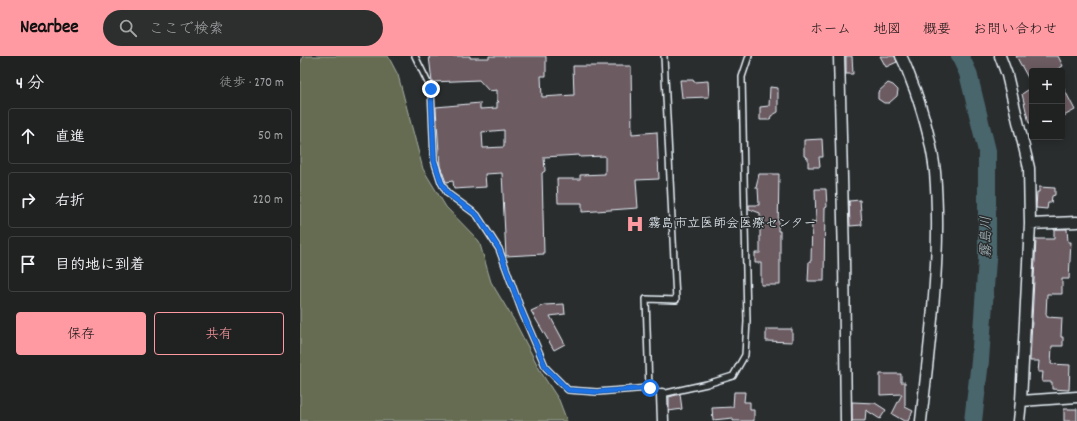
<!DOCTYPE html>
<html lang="ja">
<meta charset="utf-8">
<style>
body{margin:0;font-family:Dekko,"Klee One",sans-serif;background:#2d2f2f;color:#f1f3f6}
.controls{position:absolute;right:12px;top:12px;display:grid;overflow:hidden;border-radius:4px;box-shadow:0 2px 10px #0003}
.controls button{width:36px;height:36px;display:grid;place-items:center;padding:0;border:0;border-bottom:1px solid #3d3f40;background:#202222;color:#f1f3f6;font:20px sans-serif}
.stop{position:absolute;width:12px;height:12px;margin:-9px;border:3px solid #1a73e8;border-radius:50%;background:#fff}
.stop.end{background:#1a73e8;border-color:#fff;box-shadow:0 1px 4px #0008}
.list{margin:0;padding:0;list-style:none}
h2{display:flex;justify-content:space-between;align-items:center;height:52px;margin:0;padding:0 16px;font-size:17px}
h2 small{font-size:13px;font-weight:400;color:#a2a4a5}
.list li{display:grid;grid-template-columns:26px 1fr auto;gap:12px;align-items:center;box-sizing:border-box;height:56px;margin:0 8px 8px;padding:0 8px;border:1px solid #3d3f40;border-radius:4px}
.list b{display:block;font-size:15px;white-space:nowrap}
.list em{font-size:13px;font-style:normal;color:#a2a4a5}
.actions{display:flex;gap:8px;padding:12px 16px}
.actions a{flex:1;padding:9px 0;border:1px solid #ff9aa2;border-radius:4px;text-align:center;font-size:14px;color:#ff9aa2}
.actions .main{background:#ff9aa2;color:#111}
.icon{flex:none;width:22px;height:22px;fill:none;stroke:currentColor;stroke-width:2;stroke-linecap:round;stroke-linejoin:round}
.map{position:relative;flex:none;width:777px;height:365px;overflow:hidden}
header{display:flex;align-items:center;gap:24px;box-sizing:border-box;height:56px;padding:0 20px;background:#ff9aa2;color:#111}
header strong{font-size:19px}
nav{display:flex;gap:22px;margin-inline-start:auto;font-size:14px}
.search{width:280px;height:36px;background:#2d2f2f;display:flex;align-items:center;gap:10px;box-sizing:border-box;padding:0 14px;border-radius:22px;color:#a2a4a5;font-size:15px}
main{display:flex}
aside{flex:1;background:#202222}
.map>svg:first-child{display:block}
.green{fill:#656c51;stroke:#a6aea4}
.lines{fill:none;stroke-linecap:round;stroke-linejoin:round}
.river{stroke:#49666d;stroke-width:18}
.building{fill:#6c5b62;stroke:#e8f1f8;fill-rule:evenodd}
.lane-casing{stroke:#e8f1f8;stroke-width:8}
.street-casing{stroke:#e8f1f8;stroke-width:13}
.lane{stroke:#2a2d2e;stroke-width:5}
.street{stroke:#2a2d2e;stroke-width:10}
.route{stroke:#1a73e8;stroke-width:5}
.labels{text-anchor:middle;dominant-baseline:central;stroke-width:3;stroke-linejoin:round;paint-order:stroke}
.poi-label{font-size:13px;fill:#e8f1f8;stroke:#2a2d2e;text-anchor:start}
.water-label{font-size:14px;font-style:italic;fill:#a8b9c0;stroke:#2a2d2e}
</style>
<header>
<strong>Nearbee</strong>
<div class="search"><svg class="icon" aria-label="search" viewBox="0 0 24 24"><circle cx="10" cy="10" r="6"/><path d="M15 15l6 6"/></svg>ここで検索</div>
<nav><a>ホーム</a><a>地図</a><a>概要</a><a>お問い合わせ</a></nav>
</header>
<main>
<aside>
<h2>4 分<small>徒歩 · 270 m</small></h2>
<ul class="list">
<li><svg class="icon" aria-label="ahead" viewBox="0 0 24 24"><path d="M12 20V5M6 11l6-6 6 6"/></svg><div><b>直進</b></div><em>50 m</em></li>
<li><svg class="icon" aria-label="right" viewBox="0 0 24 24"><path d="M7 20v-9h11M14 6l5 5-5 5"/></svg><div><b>右折</b></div><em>220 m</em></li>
<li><svg class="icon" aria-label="arrive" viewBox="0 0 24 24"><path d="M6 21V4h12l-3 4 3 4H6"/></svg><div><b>目的地に到着</b></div></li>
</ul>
<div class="actions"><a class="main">保存</a><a>共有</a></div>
</aside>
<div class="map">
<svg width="777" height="365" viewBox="0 0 777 365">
<rect width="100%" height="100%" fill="#2a2d2e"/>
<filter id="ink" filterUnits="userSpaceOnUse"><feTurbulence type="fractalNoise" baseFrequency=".025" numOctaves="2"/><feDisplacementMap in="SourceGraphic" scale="8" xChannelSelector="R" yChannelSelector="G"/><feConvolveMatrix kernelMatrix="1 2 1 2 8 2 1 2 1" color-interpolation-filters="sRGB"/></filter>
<g filter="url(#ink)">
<path class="green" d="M 3,0 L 88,0 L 98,19 L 123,113 L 146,151 L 179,185 L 191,226 L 215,266 L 242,318 L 259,344 L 267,365 L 0,365 L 0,9 Z"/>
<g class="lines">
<path class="river" d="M 660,0 L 668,17 L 687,95 L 687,203 L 680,305 L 673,365"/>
</g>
<path class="building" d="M 129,0 L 170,0 L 170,2 L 189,2 L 189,0 L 246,0 L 246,20 L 241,20 L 242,41 L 274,39 L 273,10 L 331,10 L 332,78 L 357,76 L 359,123 L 336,124 L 338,152 L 282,156 L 282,147 L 258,147 L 257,123 L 280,123 L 280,119 L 305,118 L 305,100 L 280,101 L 279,99 L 244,101 L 245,115 L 242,117 L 244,198 L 206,200 L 202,117 L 185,118 L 186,131 L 154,133 L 153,125 L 146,126 L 140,110 L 136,53 L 136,51 L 180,47 L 180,53 L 197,52 L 197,46 L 199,46 L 197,44 L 197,34 L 189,35 L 179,24 L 132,26 ZM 204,74 L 204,91 L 183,92 L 182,76 Z
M 546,0 L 552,0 L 553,18 L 546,18 Z
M 580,0 L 595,0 L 597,6 L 586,11 Z
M 716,0 L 758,0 L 763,10 L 754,15 L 732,15 L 732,29 Z
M 380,24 L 393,24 L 394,26 L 408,25 L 409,41 L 382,42 Z
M 588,27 L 593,29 L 598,34 L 597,40 L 589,47 L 584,47 L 578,43 L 578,36 Z
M 762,29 L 775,54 L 762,61 Z
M 470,31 L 478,32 L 478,56 L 471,60 L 470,64 L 460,64 L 460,51 L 469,50 Z
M 732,31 L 732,67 L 729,67 L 722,38 Z
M 522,83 L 523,101 L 519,101 L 520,111 L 508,111 L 508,102 L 504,100 L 504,84 Z
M 459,118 L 479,118 L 478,175 L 480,175 L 480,229 L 461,229 L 461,207 L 455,207 L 455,197 L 460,197 L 460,157 L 449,153 L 449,149 L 459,149 L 458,132 L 456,132 Z
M 739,131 L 755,132 L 755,139 L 752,140 L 751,147 L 748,147 L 747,153 L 736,152 L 737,136 L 739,136 Z
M 515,133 L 526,133 L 527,151 L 525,152 L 524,225 L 508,225 L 509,205 L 511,205 L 512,165 L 516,166 Z
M 560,144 L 562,169 L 550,170 L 549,145 Z
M 754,173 L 767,173 L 768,186 L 771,186 L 769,223 L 762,223 L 762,238 L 747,238 L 746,259 L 747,259 L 747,261 L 762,262 L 761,281 L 763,281 L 763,290 L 752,290 L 751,308 L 770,309 L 769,334 L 752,333 L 752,326 L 742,326 L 743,316 L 738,316 L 739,305 L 730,305 L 736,183 L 754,183 Z
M 264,248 L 265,258 L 250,260 L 265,288 L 254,294 L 231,255 L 244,249 Z
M 466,273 L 492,273 L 492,286 L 466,285 Z
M 580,318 L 601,318 L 601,326 L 605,326 L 605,351 L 613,355 L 608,365 L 604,365 L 592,358 L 602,338 L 580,339 Z
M 434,336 L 445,336 L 444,346 L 450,346 L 450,354 L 454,354 L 454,365 L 433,365 L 433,362 L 413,364 L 412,352 L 433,351 Z
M 380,338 L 382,353 L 369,355 L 369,341 Z
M 552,346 L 575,347 L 586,354 L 580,363 L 566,354 L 565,365 L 552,365 Z
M 764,353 L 777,353 L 777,365 L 764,365 Z"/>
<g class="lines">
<g class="lane-casing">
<path id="lane" d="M 115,0 L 131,33 L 134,104 L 141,126 L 147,137 L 177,159 L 199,193 L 222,256 L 246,312 L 268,334 L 297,336 L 349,332
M 364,0 L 376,244 L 346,243 L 349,332 L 362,338 L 407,328 L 433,320 L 445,299 L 447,265 L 442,21 L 449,0"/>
</g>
<g class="street-casing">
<path id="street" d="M 539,0 L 544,202 L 546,365
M 601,0 C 607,11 610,22 615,34 C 624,60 632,88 635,116 C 642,198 630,283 621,365
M 700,0 L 707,19 L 729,112 L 730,168 L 721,345 L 719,365
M 730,168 L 777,166
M 362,338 L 363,365
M 721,345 L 777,341"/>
</g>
<use href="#lane" class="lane"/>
<use href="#street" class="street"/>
</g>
</g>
<g class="lines" filter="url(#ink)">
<path class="route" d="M 131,33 L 134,104 L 141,126 L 147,137 L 177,159 L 199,193 L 222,256 L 246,312 L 268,334 L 297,336 L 350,332"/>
</g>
<defs>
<g id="hospital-bare" transform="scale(1.38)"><path d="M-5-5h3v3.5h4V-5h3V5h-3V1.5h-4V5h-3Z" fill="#ff9aa2" stroke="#2a2d2e" stroke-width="2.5" paint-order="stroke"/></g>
</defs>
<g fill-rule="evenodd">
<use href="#hospital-bare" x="335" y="168"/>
</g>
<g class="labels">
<g class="poi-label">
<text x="348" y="168">霧島市立医師会医療センター</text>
</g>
<g class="water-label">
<text transform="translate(687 181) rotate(-90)">霧島川</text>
</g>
</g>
</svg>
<div class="controls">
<button>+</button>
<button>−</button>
</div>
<div class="stop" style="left:350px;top:332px"></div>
<div class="stop end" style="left:131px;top:33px"></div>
</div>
</main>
